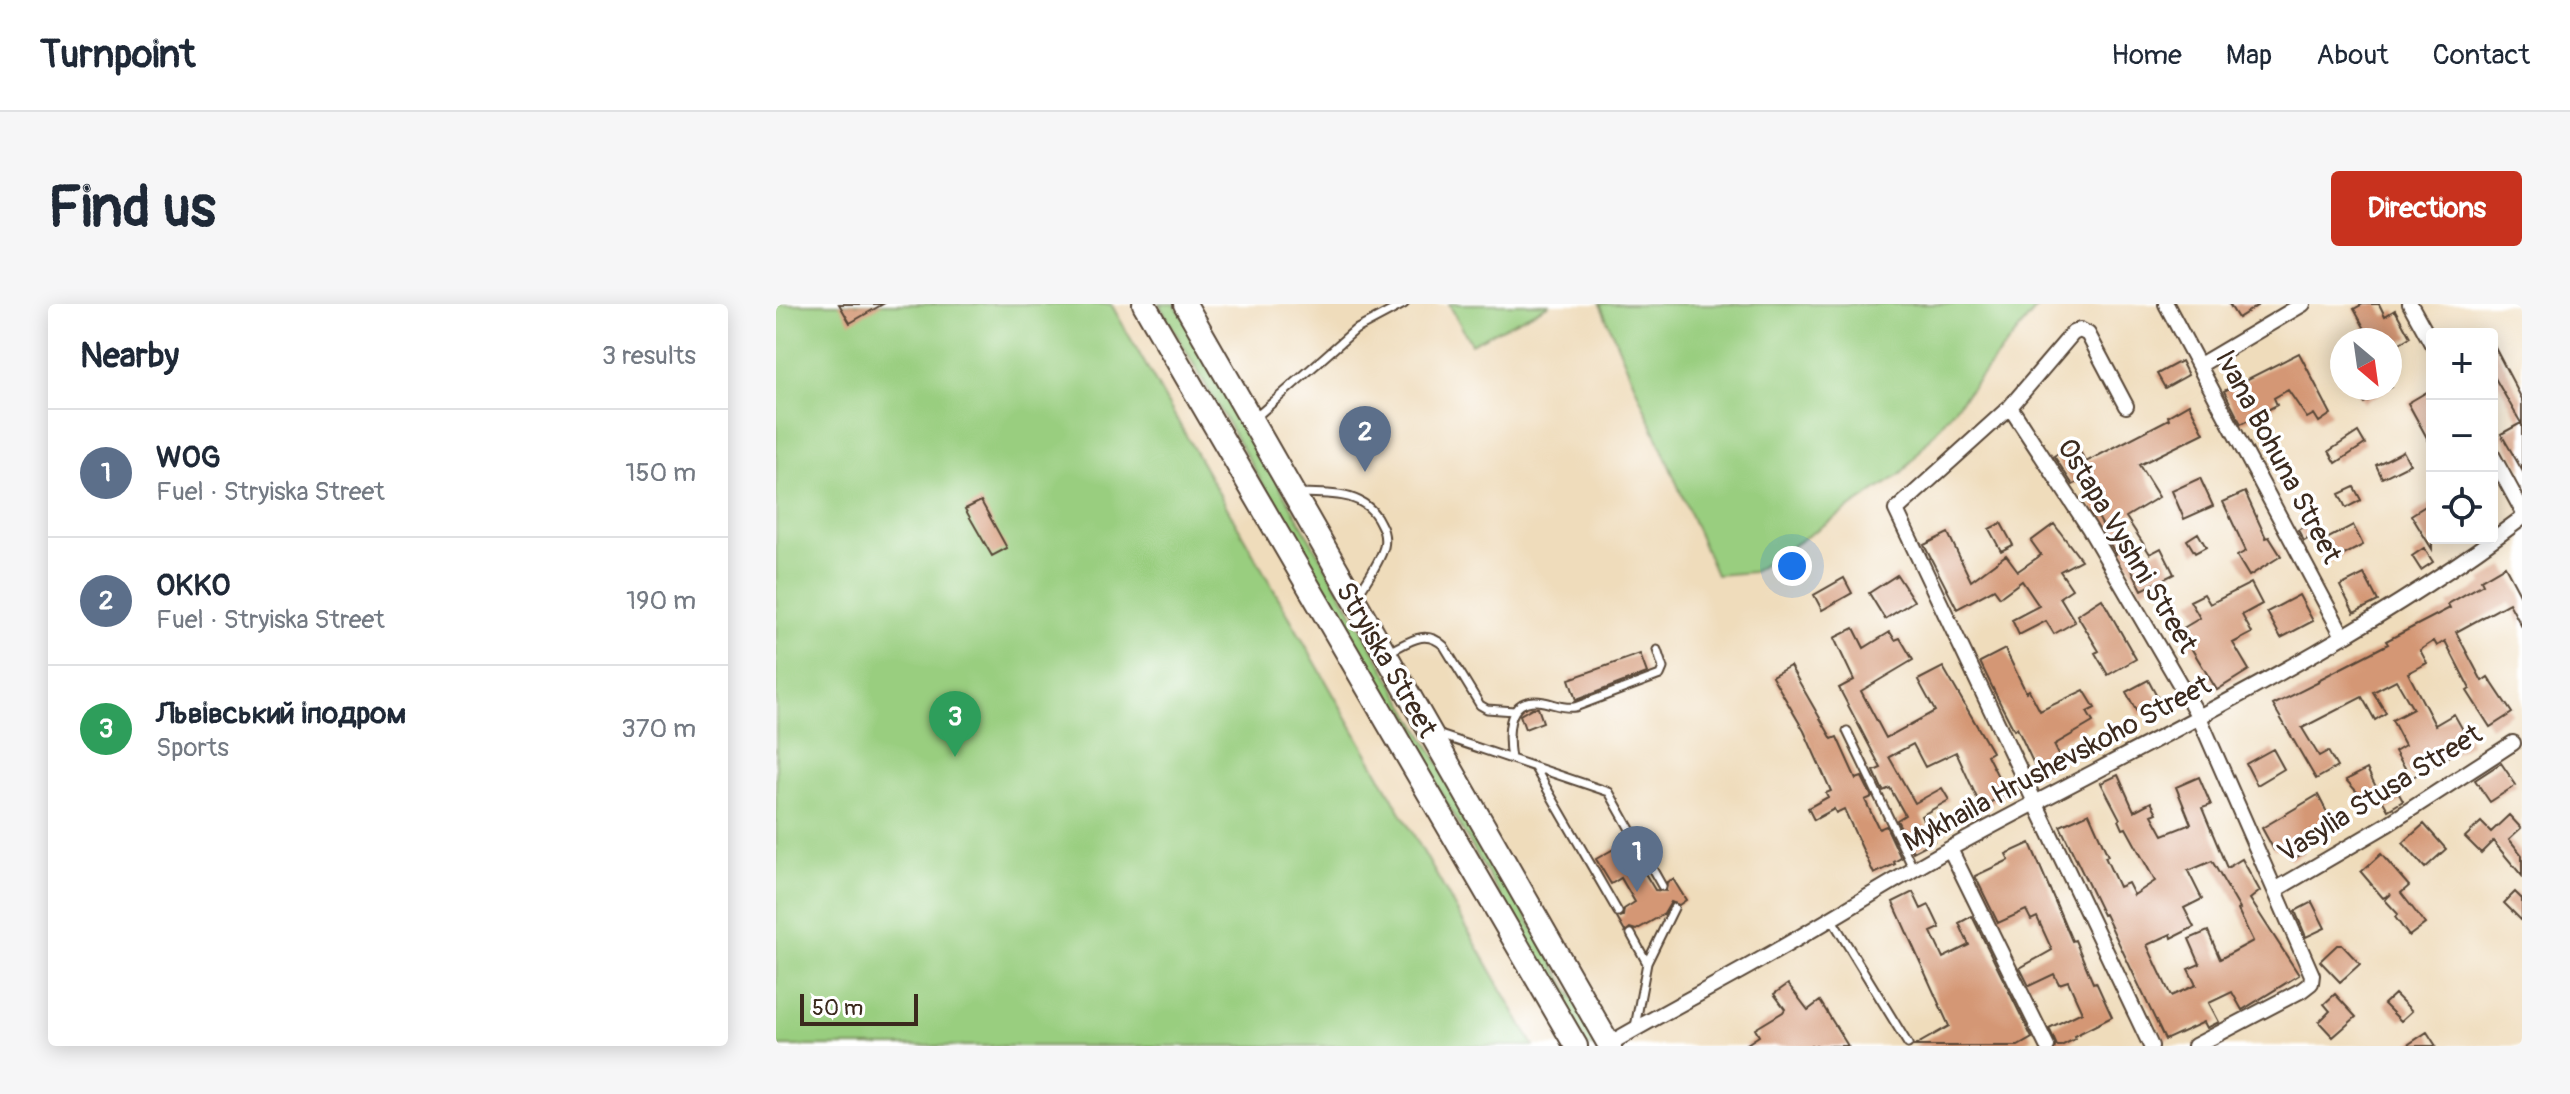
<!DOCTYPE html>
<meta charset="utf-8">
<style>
body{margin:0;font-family:Pangolin,sans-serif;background:#f6f6f7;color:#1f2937}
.controls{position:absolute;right:24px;top:24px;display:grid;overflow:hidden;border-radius:8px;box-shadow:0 4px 20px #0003}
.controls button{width:72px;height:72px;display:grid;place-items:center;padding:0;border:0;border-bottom:2px solid #e0e1e3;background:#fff;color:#1f2937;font:40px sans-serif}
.compass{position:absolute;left:1554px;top:24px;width:72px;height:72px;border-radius:50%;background:#fff;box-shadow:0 4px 20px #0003;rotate:151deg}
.scale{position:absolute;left:24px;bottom:20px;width:118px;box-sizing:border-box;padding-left:8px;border:4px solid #3b2a1e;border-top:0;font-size:22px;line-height:28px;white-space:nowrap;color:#3b2a1e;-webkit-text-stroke:6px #fff;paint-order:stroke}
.you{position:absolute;left:1016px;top:262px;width:28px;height:28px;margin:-20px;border:6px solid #fff;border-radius:50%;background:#1a73e8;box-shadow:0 0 0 12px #1a73e833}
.badge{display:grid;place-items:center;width:52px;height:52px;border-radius:50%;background:#c8321e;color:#fff;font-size:26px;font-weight:700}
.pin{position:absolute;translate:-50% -66px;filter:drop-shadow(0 2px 4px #0008)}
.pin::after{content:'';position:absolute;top:42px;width:28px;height:24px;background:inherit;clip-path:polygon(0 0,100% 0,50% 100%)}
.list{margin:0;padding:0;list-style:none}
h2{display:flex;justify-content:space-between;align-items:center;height:104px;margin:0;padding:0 32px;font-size:34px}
h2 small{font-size:26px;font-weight:400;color:#747a83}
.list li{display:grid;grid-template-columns:52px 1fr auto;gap:24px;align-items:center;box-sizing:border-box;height:128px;padding:0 32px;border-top:2px solid #e0e1e3}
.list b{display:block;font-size:30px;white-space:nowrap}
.list p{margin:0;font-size:26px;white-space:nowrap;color:#747a83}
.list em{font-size:26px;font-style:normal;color:#747a83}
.icon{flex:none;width:44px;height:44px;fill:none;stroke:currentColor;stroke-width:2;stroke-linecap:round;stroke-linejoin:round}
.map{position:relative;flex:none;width:1746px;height:742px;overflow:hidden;border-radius:8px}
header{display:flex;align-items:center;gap:48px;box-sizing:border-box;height:112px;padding:0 40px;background:#fff;border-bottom:2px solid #e0e1e3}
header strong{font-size:38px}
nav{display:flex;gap:44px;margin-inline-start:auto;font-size:28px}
.intro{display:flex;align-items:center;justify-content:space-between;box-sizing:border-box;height:192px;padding:0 48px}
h1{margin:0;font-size:56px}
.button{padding:20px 36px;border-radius:8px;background:#c8321e;color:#fff;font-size:28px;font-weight:700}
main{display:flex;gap:48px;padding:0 48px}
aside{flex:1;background:#fff;border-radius:8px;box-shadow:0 4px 20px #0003}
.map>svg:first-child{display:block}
.green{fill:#99ce7f;stroke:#6a7c4e;stroke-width:2}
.building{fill:#d49775;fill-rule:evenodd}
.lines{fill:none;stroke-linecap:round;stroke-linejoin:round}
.service-casing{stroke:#564536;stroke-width:11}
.minor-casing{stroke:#564536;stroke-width:18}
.primary-casing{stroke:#564536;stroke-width:26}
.service{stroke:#fff;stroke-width:7}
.minor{stroke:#fff;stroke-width:14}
.primary{stroke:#fff;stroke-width:22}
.labels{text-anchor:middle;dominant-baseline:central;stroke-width:7;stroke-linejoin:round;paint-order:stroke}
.street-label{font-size:28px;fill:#3b2a1e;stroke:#fff}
</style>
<header>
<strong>Turnpoint</strong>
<nav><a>Home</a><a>Map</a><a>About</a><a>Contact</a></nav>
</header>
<div class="intro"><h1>Find us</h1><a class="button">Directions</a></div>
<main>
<aside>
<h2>Nearby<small>3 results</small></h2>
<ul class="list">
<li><span class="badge" style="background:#5c6f8a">1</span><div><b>WOG</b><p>Fuel · Stryiska Street</p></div><em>150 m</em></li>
<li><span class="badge" style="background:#5c6f8a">2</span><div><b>OKKO</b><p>Fuel · Stryiska Street</p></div><em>190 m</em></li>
<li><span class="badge" style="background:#2e9e5b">3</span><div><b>Львівський іподром</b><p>Sports</p></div><em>370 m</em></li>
</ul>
</aside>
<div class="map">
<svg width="1746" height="742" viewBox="0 0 1746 742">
<rect width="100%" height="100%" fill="#fff"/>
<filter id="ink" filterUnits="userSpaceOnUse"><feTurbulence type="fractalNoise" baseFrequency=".0125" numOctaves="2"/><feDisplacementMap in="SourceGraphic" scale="16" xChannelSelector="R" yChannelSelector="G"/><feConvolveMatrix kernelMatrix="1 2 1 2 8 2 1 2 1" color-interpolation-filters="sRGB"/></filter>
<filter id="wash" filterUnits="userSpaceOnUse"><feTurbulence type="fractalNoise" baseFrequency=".006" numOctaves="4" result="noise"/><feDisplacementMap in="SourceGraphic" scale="32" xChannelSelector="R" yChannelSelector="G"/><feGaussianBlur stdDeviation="1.8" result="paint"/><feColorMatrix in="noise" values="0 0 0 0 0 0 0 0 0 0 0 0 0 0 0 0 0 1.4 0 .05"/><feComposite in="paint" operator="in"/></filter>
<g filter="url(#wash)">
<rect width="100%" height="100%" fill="#efdcbb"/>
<path class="green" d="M 0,0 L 335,0 L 758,742 L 0,742 Z
M 383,0 L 399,0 L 825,742 L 811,742 Z
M 673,0 L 774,0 L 695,40 Z
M 824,0 L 1264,0 L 1125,170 L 977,268 L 940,271 Z"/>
<g id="blocks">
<path class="building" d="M 63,0 L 107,0 L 74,19 Z
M 1453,0 L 1484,0 L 1462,14 Z
M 1587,0 L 1603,0 L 1609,12 L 1619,6 L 1634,33 L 1614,45 L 1614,36 L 1595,36 L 1578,5 Z
M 1716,38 L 1746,95 L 1746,166 L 1725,130 L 1745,119 L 1716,69 Z
M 1523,49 L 1555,110 L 1543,118 L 1538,110 L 1531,114 L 1512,86 L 1498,94 L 1501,101 L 1465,120 L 1448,87 Z
M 1405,57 L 1412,71 L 1389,84 L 1381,70 Z
M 1579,84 L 1614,84 L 1588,99 Z
M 1656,85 L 1656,143 L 1632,99 Z
M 1413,100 L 1428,129 L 1363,161 L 1383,193 L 1350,213 L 1374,250 L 1385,244 L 1398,270 L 1366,286 L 1346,246 L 1340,250 L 1326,226 L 1328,224 L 1315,200 L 1318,198 L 1306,176 L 1297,181 L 1278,152 L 1299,139 L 1310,158 L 1393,115 L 1392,112 Z
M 1582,128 L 1589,140 L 1560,159 L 1553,147 Z
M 1627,147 L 1634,160 L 1606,174 L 1600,161 Z
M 1424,174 L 1437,202 L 1408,215 L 1396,187 Z
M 1578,183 L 1585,196 L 1570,204 L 1563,190 Z
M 1469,188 L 1490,234 L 1493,233 L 1505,252 L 1473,272 L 1461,252 L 1470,247 L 1447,198 Z
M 205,197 L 231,244 L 216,252 L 189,205 Z
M 1656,198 L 1656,245 L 1635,211 Z
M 1536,217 L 1543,228 L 1528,237 L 1522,226 Z
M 1225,219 L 1237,241 L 1225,247 L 1213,225 Z
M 1278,220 L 1305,256 L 1284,267 L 1296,285 L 1284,293 L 1299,318 L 1278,330 L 1270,317 L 1243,331 L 1236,316 L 1263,302 L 1246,277 L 1224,293 L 1218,285 L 1181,305 L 1148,241 L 1172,229 L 1195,277 L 1230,251 L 1242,267 L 1265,251 L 1255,237 Z
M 1577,221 L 1587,241 L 1551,260 L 1541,240 Z
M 1422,229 L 1430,243 L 1419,249 L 1411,236 Z
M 1648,244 L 1657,258 L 1645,266 L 1636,252 Z
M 1729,262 L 1746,294 L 1746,323 L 1733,299 L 1680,328 L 1706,377 L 1712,373 L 1736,409 L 1714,423 L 1691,387 L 1694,385 L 1669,337 L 1661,342 L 1658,337 L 1644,346 L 1651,359 L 1632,369 L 1659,421 L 1678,410 L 1695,440 L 1635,474 L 1619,447 L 1629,441 L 1616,416 L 1637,405 L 1620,376 L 1597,388 L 1610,409 L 1599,416 L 1586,393 L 1526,424 L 1543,452 L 1552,447 L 1561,463 L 1540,475 L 1497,401 L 1543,378 L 1542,376 L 1612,340 L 1610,337 L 1674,304 L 1672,300 L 1707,280 L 1705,276 Z
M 1588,270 L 1602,297 L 1578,309 L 1564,282 Z
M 1121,271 L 1138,297 L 1109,315 L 1093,289 Z
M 1068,274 L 1076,289 L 1046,306 L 1038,291 Z
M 1475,279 L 1486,300 L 1466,311 L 1476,329 L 1457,339 L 1473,366 L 1441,386 L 1404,326 L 1424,314 L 1414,297 L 1428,290 L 1434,300 Z
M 1523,291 L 1537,317 L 1505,334 L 1491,308 Z
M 1326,295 L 1360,355 L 1332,371 L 1319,349 L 1323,347 L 1301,311 Z
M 1078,324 L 1088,344 L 1114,328 L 1119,336 L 1124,334 L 1137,356 L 1085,387 L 1110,434 L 1159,407 L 1142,376 L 1167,363 L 1216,448 L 1211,451 L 1231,490 L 1205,503 L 1180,448 L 1149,463 L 1137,440 L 1113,453 L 1139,499 L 1166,484 L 1173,496 L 1145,512 L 1158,537 L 1137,548 L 1121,516 L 1129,511 L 1114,484 L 1107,487 L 1098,467 L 1105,464 L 1063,384 L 1078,376 L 1058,334 Z
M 1229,345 L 1250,388 L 1253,386 L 1264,407 L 1308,386 L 1319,404 L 1311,408 L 1317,418 L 1278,441 L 1287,459 L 1263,471 L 1241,424 L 1238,426 L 1225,401 L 1204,358 Z
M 864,350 L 871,369 L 800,396 L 793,375 Z
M 1014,362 L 1056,435 L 1061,433 L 1080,475 L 1086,473 L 1096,493 L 1089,496 L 1103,525 L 1110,522 L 1125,554 L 1118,558 L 1119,560 L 1098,570 L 1068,505 L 1060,509 L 1058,505 L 1038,516 L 1032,504 L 1052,493 L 1050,489 L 1055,487 L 1028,427 L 996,372 Z
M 1372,376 L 1385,400 L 1363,412 L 1350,388 Z
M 756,404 L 762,404 L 767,418 L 749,425 L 744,411 Z
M 1497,445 L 1508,465 L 1481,481 L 1470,460 Z
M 1725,459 L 1740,481 L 1714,498 L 1699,476 Z
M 1591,465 L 1603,489 L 1618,481 L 1627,497 L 1612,506 L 1604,492 L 1591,499 L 1570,476 Z
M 1342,471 L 1358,507 L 1375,498 L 1381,509 L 1376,511 L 1387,531 L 1415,520 L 1400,483 L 1423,473 L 1435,501 L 1426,504 L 1451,564 L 1466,555 L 1484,587 L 1474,595 L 1523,671 L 1466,706 L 1456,688 L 1433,699 L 1443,718 L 1431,724 L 1428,718 L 1389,736 L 1329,610 L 1327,611 L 1284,522 L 1313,509 L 1332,552 L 1329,553 L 1343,583 L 1352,579 L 1358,591 L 1379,577 L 1350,524 L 1347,525 L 1343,516 L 1344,515 L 1325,479 ZM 1436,557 L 1464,605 L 1462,606 L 1477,637 L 1444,655 L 1432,627 L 1413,635 L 1424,660 L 1412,665 L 1420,681 L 1395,692 L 1371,641 L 1395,630 L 1396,634 L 1418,623 L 1408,604 L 1426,595 L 1412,567 Z
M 1542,491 L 1556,518 L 1520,536 L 1528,549 L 1515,556 L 1506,542 L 1498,546 L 1486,524 Z
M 1733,511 L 1745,524 L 1733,535 L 1746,551 L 1746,572 L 1717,537 L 1705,549 L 1689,533 L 1705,518 L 1715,528 Z
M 1648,520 L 1670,545 L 1649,564 L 1627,539 Z
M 850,538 L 879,586 L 890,587 L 891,578 L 897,575 L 910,596 L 903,601 L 895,598 L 888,610 L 860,626 L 854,624 L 849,628 L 841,614 L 847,612 L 848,605 L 859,598 L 845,574 L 835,580 L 820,555 Z
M 1254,539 L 1296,637 L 1299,636 L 1317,679 L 1320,678 L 1336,713 L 1298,732 L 1299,735 L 1285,742 L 1281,742 L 1273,724 L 1306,708 L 1292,677 L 1283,680 L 1278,670 L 1253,682 L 1244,664 L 1276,646 L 1261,613 L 1255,616 L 1250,606 L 1222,619 L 1199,572 L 1233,556 L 1230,550 Z
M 1605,550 L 1633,582 L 1625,589 L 1649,620 L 1633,632 L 1619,613 L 1622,610 L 1609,596 L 1615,590 L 1607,594 L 1585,568 Z
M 1137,588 L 1145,605 L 1153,601 L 1164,624 L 1155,628 L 1167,654 L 1193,641 L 1183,619 L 1196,612 L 1256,734 L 1242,742 L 1138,742 L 1173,722 L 1117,598 Z
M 1739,588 L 1746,595 L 1746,617 L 1728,599 Z
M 1536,598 L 1549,624 L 1530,633 L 1519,607 Z
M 1561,641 L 1566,641 L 1584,660 L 1564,678 L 1544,657 Z
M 1012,680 L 1032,706 L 1044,697 L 1072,742 L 968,742 L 983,732 L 979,725 L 1007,708 L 1009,705 L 998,690 Z
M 1559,690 L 1580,713 L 1557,733 L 1543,718 L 1554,707 L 1548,700 Z
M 1619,690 L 1636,707 L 1625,717 L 1608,700 Z
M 1651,728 L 1660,742 L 1630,742 Z"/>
</g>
</g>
<g filter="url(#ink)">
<use href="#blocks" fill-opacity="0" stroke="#564536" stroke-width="2"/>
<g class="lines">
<g class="service-casing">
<path id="service" d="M 479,114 L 579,26 L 628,0
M 521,189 C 552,190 589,186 604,219 C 608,226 610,234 608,243 C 603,260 590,277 581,292
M 613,348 C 633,338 649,324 668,342 L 704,401 L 711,405 L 738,407
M 1071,427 L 1138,566
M 661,430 L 833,488 L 886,582
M 735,455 C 731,429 730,390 768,398 C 779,400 787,405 799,403 L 884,371 L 887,364 L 881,346
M 759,464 L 842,608
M 1055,614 L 1132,740
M 855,630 L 871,659
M 859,723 L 871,659 L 898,604"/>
</g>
<g class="minor-casing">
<path id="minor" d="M 1390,0 L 1567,332
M 1634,0 L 1656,40
M 1424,61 L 1527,0
M 1350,102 L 1312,30 L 1304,26 L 1297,29 L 1234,103 L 1120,206 L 1375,742
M 1234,103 L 1313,224 L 1423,413 L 1536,671 L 1535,679 L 1526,686 L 1419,742
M 1716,151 L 1746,206
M 1174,545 L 1271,742
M 1499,586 L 1612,520 L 1737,439
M 833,740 C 898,702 964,669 1029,630 C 1077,602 1125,572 1175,544 C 1367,439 1570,347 1746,214"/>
</g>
<g class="primary-casing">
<path id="primary" d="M 368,0 L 800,742
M 409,0 L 834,742"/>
</g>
<use href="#service" class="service"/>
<use href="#minor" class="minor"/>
<use href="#primary" class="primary"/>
</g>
</g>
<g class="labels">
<g class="street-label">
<text transform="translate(1502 153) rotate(62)">Ivana Bohuna Street</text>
<text transform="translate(1351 242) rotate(59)">Ostapa Vyshni Street</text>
<text transform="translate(610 356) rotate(60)">Stryiska Street</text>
<text transform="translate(1281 460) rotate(-28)">Mykhaila Hrushevskoho Street</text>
<text transform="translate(1604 490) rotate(-32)">Vasylia Stusa Street</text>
</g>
</g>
</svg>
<div class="controls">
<button>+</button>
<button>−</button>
<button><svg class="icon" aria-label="locate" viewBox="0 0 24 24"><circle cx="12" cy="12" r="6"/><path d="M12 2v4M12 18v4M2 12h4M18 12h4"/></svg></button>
</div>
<svg class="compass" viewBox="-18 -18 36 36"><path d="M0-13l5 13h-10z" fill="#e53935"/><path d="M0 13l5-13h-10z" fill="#747a83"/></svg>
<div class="scale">50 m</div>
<div class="you"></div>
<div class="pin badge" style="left:861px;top:588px;background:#5c6f8a">1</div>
<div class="pin badge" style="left:589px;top:168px;background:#5c6f8a">2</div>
<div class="pin badge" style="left:179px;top:453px;background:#2e9e5b">3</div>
</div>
</main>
